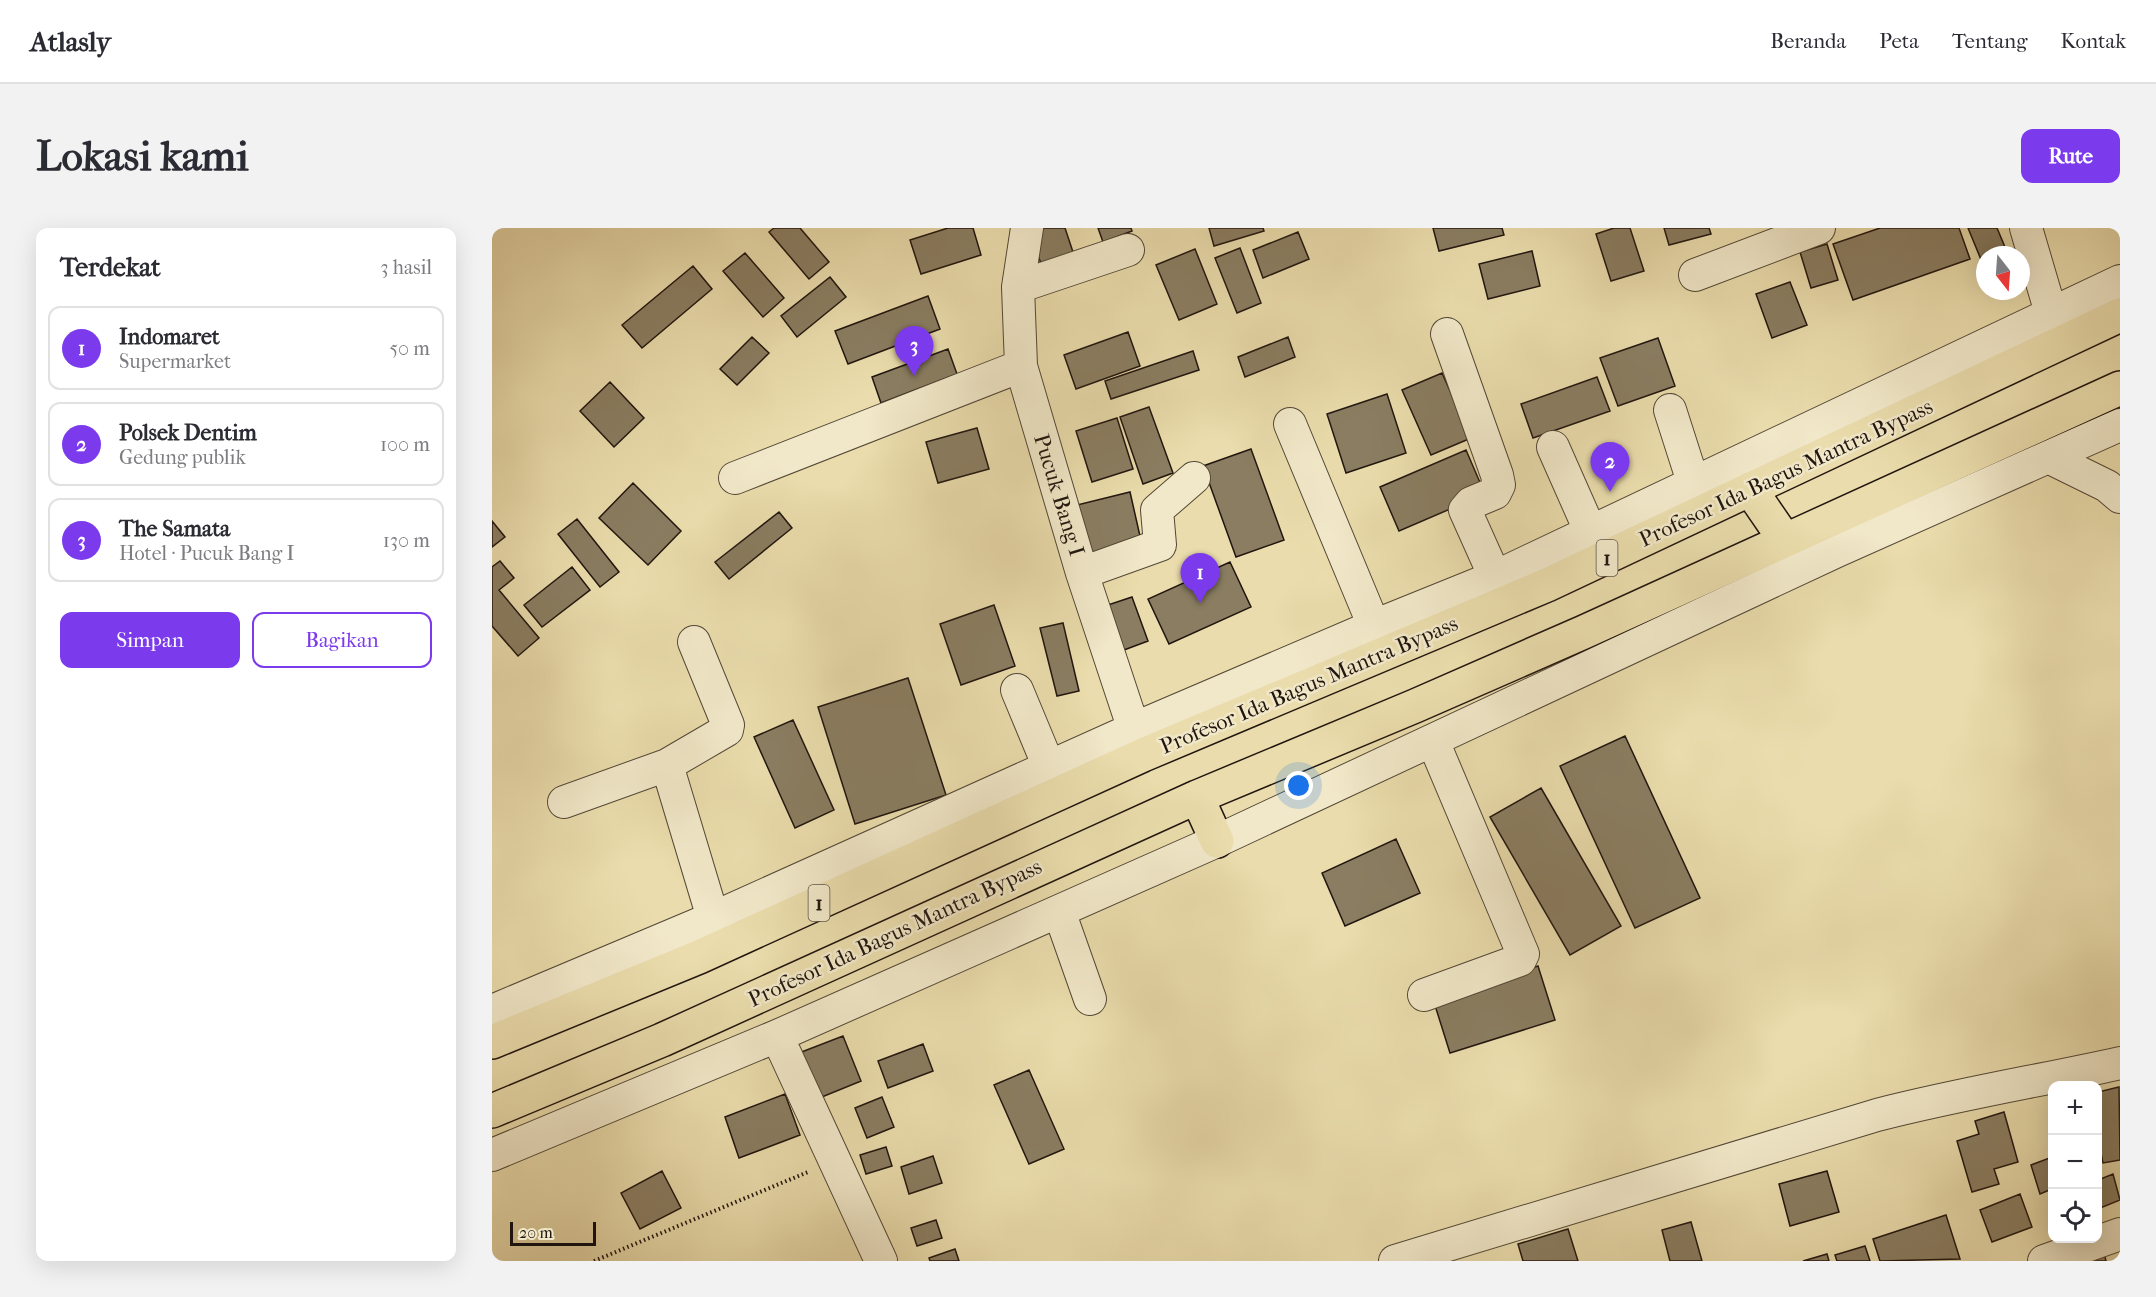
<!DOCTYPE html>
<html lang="id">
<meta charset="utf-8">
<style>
body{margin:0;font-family:"IM FELL French Canon",serif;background:#f2f2f3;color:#2b2b33}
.controls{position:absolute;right:18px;bottom:18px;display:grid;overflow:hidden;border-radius:12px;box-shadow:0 6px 24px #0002}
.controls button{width:54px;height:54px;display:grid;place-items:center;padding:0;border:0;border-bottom:2px solid #e1e1e2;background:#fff;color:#2b2b33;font:30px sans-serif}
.compass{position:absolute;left:1484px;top:18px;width:54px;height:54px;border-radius:50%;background:#fff;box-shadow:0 6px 24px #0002;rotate:163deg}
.scale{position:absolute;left:18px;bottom:15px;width:86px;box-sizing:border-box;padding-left:6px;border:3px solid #21160f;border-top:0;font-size:16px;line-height:21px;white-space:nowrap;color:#21160f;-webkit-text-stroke:4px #f1e8c9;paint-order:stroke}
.you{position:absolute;left:807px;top:558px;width:21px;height:21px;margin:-15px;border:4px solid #fff;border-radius:50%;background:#1a73e8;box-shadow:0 0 0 9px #1a73e833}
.badge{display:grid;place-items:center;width:39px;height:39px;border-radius:50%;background:#7c3aed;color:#fff;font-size:20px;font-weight:700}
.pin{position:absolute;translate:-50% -50px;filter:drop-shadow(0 2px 3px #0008)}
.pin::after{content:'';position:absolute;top:32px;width:21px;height:18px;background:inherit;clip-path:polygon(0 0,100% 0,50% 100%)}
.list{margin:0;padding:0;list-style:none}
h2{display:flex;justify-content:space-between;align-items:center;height:78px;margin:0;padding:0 24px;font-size:26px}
h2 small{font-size:20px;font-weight:400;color:#7c7c81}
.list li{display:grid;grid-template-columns:39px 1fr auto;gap:18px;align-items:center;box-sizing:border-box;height:84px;margin:0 12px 12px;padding:0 12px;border:2px solid #e1e1e2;border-radius:12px}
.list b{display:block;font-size:22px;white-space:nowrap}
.list p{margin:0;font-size:20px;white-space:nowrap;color:#7c7c81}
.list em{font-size:20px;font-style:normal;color:#7c7c81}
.actions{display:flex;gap:12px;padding:18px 24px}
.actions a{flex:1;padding:14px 0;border:2px solid #7c3aed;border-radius:12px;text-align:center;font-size:21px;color:#7c3aed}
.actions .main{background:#7c3aed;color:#fff}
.icon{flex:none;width:33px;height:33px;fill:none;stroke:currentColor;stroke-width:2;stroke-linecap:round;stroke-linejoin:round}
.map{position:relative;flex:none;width:1628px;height:1033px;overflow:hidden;border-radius:12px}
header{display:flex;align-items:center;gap:36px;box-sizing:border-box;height:84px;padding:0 30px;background:#fff;border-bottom:2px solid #e1e1e2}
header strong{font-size:28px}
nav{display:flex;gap:33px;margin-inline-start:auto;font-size:21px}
.intro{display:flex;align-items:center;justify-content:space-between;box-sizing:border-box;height:144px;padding:0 36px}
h1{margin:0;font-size:42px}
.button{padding:15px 27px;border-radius:12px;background:#7c3aed;color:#fff;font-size:21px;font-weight:700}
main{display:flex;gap:36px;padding:0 36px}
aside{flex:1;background:#fff;border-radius:12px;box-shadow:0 6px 24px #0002}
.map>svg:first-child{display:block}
.building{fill:#8a7d61;stroke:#21160f;stroke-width:1.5}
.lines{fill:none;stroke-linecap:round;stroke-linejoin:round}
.minor-casing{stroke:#534836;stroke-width:34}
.highway-casing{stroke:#21160f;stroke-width:36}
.path{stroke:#21160f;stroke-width:4;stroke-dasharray:1.5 3;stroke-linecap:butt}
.minor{stroke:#f1e8c9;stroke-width:32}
.highway{stroke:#eadcac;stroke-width:33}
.labels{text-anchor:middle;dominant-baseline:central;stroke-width:5;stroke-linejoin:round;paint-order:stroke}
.shield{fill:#f1e8c9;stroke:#5f5547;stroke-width:1.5}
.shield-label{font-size:21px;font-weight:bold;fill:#21160f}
.street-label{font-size:22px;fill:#21160f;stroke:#f1e8c9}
</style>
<header>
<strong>Atlasly</strong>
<nav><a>Beranda</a><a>Peta</a><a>Tentang</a><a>Kontak</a></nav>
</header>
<div class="intro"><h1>Lokasi kami</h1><a class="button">Rute</a></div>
<main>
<aside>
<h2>Terdekat<small>3 hasil</small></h2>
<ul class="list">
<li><span class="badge">1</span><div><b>Indomaret</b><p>Supermarket</p></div><em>50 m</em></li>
<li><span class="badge">2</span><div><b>Polsek Dentim</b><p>Gedung publik</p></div><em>100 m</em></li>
<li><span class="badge">3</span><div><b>The Samata</b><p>Hotel · Pucuk Bang I</p></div><em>130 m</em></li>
</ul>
<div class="actions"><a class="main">Simpan</a><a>Bagikan</a></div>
</aside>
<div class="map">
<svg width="1628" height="1033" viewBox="0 0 1628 1033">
<rect width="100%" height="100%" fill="#eadcac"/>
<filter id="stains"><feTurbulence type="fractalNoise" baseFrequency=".00333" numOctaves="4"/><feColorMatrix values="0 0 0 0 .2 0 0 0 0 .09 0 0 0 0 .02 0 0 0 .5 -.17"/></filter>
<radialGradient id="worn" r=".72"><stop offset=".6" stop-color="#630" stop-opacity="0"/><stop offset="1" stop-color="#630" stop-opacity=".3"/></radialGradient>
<path class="building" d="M 282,0 L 308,0 L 337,34 L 317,51 L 277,4 Z
M 456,0 L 481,0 L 489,27 L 429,46 L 418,12 Z
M 536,0 L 573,0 L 583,30 L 551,41 Z
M 606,0 L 639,0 L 640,3 L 611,14 Z
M 717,0 L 771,0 L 772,3 L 722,18 Z
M 941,0 L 1010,0 L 1012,7 L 947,23 Z
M 1122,0 L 1138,0 L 1152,43 L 1119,53 L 1104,6 Z
M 1172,0 L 1217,0 L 1219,6 L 1177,17 Z
M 1388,0 L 1467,0 L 1478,31 L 1361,72 L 1341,16 Z
M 1476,0 L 1505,0 L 1515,24 L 1493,27 L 1493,33 L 1490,34 Z
M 806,4 L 817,31 L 771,50 L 761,22 Z
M 1335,16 L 1346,52 L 1319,60 L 1308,24 Z
M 748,20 L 769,75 L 745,85 L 723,30 Z
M 703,21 L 725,76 L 687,92 L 664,37 Z
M 1040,23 L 1048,58 L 996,71 L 987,36 Z
M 253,25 L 292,70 L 271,89 L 231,43 Z
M 201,38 L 220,61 L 150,120 L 130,97 Z
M 338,49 L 354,69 L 305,109 L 289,88 Z
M 1298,54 L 1315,97 L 1280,110 L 1264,66 Z
M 436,68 L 448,101 L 356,136 L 343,103 Z
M 636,104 L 648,138 L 584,161 L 572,127 Z
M 260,109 L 277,125 L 245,157 L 228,141 Z
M 796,109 L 803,129 L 753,149 L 746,129 Z
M 1166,110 L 1183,158 L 1126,178 L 1108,130 Z
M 456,121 L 465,146 L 389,175 L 380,149 Z
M 701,123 L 707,142 L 619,171 L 613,153 Z
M 950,145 L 979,210 L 939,227 L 910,162 Z
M 1105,149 L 1118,183 L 1041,210 L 1029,176 Z
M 118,154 L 152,190 L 122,219 L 88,183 Z
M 895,166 L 914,225 L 854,245 L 835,186 Z
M 657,179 L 681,245 L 651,256 L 628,189 Z
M 625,190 L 641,241 L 600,254 L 584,203 Z
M 485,200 L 497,241 L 446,255 L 434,214 Z
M 759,221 L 792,312 L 744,329 L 711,238 Z
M 974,222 L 993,266 L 907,303 L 888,259 Z
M 141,255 L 189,303 L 156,337 L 107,290 Z
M 638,264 L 650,317 L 598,330 L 585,277 Z
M 287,284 L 300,300 L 237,351 L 223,334 Z
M 85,291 L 127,344 L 108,359 L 66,306 Z
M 0,293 L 13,309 L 0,319 Z
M 8,333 L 22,350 L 7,362 L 47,410 L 26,428 L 0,398 L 0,339 Z
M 738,334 L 759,379 L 677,416 L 656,371 Z
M 80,339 L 98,362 L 50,399 L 32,377 Z
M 640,369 L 656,413 L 632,422 L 616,377 Z
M 502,377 L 523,438 L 469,457 L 448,396 Z
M 571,395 L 587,463 L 565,468 L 548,400 Z
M 416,450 L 454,567 L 363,596 L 326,479 Z
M 301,492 L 342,582 L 303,600 L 262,509 Z
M 1133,508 L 1208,670 L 1143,700 L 1068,538 Z
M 1049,560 L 1129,698 L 1078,727 L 998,589 Z
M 904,611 L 928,665 L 853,698 L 830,645 Z
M 1046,738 L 1063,792 L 958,825 L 941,771 Z
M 351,808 L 369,853 L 325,871 L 307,825 Z
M 431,816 L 441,843 L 396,860 L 386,833 Z
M 537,842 L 572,921 L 537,936 L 502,857 Z
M 1627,859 L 1628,932 L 1611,935 L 1606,911 L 1606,864 Z
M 293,866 L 308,907 L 247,930 L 233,889 Z
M 390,869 L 402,899 L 375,910 L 363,880 Z
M 1512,884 L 1526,934 L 1502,941 L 1507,956 L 1480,964 L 1465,913 L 1487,906 L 1483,893 Z
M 394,919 L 400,938 L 374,946 L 368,927 Z
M 441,928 L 450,955 L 417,966 L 409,939 Z
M 1560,929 L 1560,961 L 1548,966 L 1539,937 Z
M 170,943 L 189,980 L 148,1001 L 129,965 Z
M 1335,943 L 1347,984 L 1298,998 L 1287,956 Z
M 1621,946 L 1628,972 L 1606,981 L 1606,952 Z
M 1528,966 L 1540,999 L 1500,1014 L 1488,982 Z
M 1454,987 L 1468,1031 L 1388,1033 L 1381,1011 Z
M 444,992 L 450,1010 L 425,1018 L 419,1000 Z
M 1199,994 L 1210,1033 L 1178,1033 L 1170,1002 Z
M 1076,1001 L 1086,1033 L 1031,1033 L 1026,1016 Z
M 1373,1018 L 1378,1033 L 1345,1033 L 1343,1027 Z
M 463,1021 L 467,1033 L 438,1033 L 437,1030 Z
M 1612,1025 L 1614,1033 L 1586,1033 Z
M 1335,1026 L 1337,1033 L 1311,1033 Z"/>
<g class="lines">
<g class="minor-casing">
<path id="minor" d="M 535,0 L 526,59 L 529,138 L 590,345 L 648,520
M 1534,0 L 1559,85 L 1566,102
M 1203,47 L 1327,0
M 526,59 L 636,22
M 955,106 L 1005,247 L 1007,257 L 1003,265 L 979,275 L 973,282 L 1003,349
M 1178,182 L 1202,257
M 798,196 L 882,398
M 1061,219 L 1107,323
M 1558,230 L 1615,258 L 1628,269
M 243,250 L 529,138
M 590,345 L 668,317 L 665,282 L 702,250
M 202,414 L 236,497 L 235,502 L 175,537 L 221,690
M 525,462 L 557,539
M 72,574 L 175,537
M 567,683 L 598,771
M 932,767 L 1028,732 L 1031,726 L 941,513
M 0,783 L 221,690 L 641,501 L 882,398 L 1003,349 L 1628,53
M 285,808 L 389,1033
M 0,927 L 285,808 L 725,613 L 1345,323 L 1628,197
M 903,1033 L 1385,887 C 1466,866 1547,853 1628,835
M 1552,1033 L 1628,1006"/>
</g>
<g class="highway-casing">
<path id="highway" d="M 1258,261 L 1293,312
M 705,569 L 725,613
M 0,814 L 207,729 L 651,527 L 1055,357 L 1628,87
M 0,883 L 170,812 L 705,569 L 923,478 L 1092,404 L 1628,160"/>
</g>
<path class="path" d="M 102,1033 L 316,944"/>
<use href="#minor" class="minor"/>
<use href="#highway" class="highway"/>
</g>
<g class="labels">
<g class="shield">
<rect x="1104.5" y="312" width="21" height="36" rx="4.5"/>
<rect x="316.5" y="657" width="21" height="36" rx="4.5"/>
</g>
<g class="shield-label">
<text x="1115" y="330">1</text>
<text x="327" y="675">1</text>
</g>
<g class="street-label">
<text transform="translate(1294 245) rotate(-25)">Profesor Ida Bagus Mantra Bypass</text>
<text transform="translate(567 267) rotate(73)">Pucuk Bang I</text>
<text transform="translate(817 457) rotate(-23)">Profesor Ida Bagus Mantra Bypass</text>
<text transform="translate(403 705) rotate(-25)">Profesor Ida Bagus Mantra Bypass</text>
</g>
</g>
<rect width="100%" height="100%" filter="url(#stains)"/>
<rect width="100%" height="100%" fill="url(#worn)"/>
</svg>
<div class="controls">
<button>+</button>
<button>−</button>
<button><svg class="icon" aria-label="locate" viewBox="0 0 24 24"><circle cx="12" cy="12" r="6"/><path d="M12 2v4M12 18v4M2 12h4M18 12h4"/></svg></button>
</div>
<svg class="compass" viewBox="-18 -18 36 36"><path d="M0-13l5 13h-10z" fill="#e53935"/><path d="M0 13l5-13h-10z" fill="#7c7c81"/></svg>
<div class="scale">20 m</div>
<div class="you"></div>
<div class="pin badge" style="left:708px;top:375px">1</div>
<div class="pin badge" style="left:1118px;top:264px">2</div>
<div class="pin badge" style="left:422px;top:148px">3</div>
</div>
</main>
